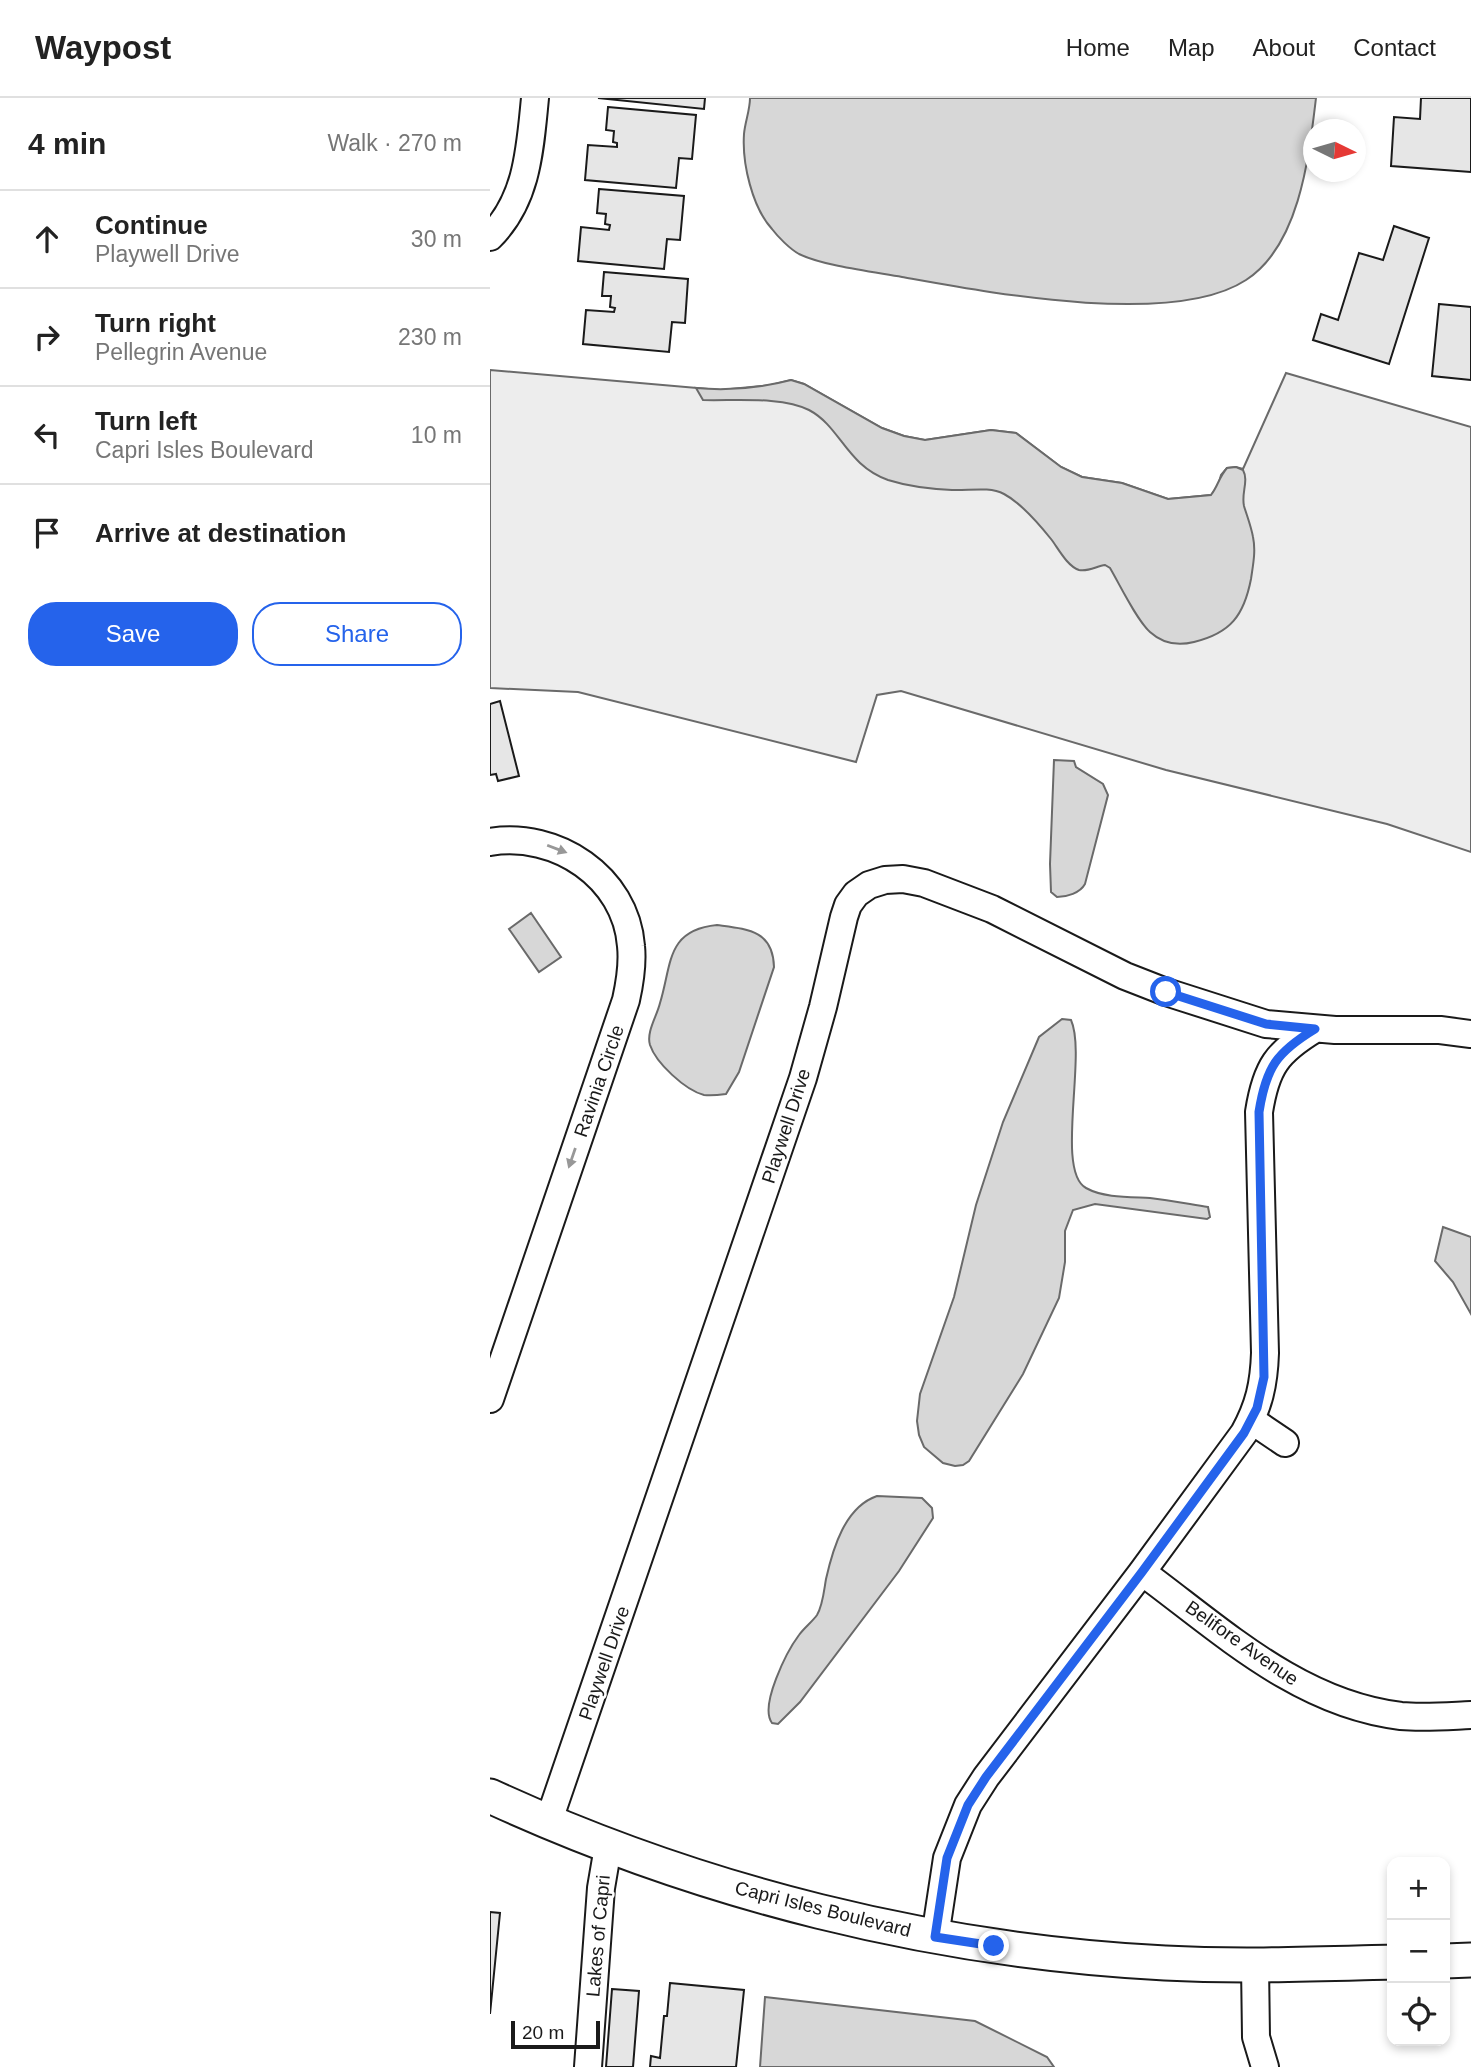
<!DOCTYPE html>
<meta charset="utf-8">
<style>
body{margin:0;font-family:Helvetica,sans-serif;background:#f2f2f2;color:#222}
.controls{position:absolute;right:21px;bottom:21px;display:grid;overflow:hidden;border-radius:14px;box-shadow:0 4px 10px #0003}
.controls button{width:63px;height:63px;display:grid;place-items:center;padding:0;border:0;border-bottom:2px solid #e0e0e0;background:#fff;color:#222;font:35px sans-serif}
.compass{position:absolute;left:813px;top:21px;width:63px;height:63px;border-radius:50%;background:#fff;box-shadow:0 4px 10px #0003;rotate:95deg}
.scale{position:absolute;left:21px;bottom:18px;width:89px;box-sizing:border-box;padding-left:7px;border:4px solid #1a1a1a;border-top:0;font-size:19px;line-height:24px;white-space:nowrap;color:#1a1a1a;-webkit-text-stroke:5px #fff;paint-order:stroke}
.stop{position:absolute;width:21px;height:21px;margin:-16px;border:5px solid #2563eb;border-radius:50%;background:#fff}
.stop.end{background:#2563eb;border-color:#fff;box-shadow:0 2px 7px #0008}
.list{margin:0;padding:0;list-style:none}
h2{display:flex;justify-content:space-between;align-items:center;height:91px;margin:0;padding:0 28px;font-size:30px}
h2 small{font-size:23px;font-weight:400;color:#767676}
.list li{display:grid;grid-template-columns:46px 1fr auto;gap:21px;align-items:center;box-sizing:border-box;height:98px;padding:0 28px;border-top:2px solid #e0e0e0}
.list b{display:block;font-size:26px;white-space:nowrap}
.list p{margin:0;font-size:23px;white-space:nowrap;color:#767676}
.list em{font-size:23px;font-style:normal;color:#767676}
.actions{display:flex;gap:14px;padding:21px 28px}
.actions a{flex:1;padding:16px 0;border:2px solid #2563eb;border-radius:28px;text-align:center;font-size:24px;color:#2563eb}
.actions .main{background:#2563eb;color:#fff}
.icon{flex:none;width:38px;height:38px;fill:none;stroke:currentColor;stroke-width:2;stroke-linecap:round;stroke-linejoin:round}
.map{position:relative;flex:none;width:981px;height:1969px;overflow:hidden}
header{display:flex;align-items:center;gap:42px;box-sizing:border-box;height:98px;padding:0 35px;background:#fff;border-bottom:2px solid #e0e0e0}
header strong{font-size:33px}
nav{display:flex;gap:38px;margin-inline-start:auto;font-size:24px}
main{display:flex}
aside{flex:1;background:#fff}
.map>svg:first-child{display:block}
.built{fill:#ededed;stroke:#6a6a6a;stroke-width:2}
.water{fill:#d7d7d7;stroke:#6a6a6a;stroke-width:2}
.building{fill:#e6e6e6;stroke:#1a1a1a;stroke-width:2}
.lines{fill:none;stroke-linecap:round;stroke-linejoin:round}
.minor-casing{stroke:#1a1a1a;stroke-width:30}
.tertiary-casing{stroke:#1a1a1a;stroke-width:37}
.minor{stroke:#fff;stroke-width:26}
.tertiary{stroke:#fff;stroke-width:33}
.oneway{fill:#989898}
.route{stroke:#2563eb;stroke-width:9}
.labels{text-anchor:middle;dominant-baseline:central;stroke-width:5;stroke-linejoin:round;paint-order:stroke}
.street-label{font-size:19px;fill:#1a1a1a;stroke:#fff}
</style>
<header>
<strong>Waypost</strong>
<nav><a>Home</a><a>Map</a><a>About</a><a>Contact</a></nav>
</header>
<main>
<aside>
<h2>4 min<small>Walk · 270 m</small></h2>
<ul class="list">
<li><svg class="icon" aria-label="ahead" viewBox="0 0 24 24"><path d="M12 20V5M6 11l6-6 6 6"/></svg><div><b>Continue</b><p>Playwell Drive</p></div><em>30 m</em></li>
<li><svg class="icon" aria-label="right" viewBox="0 0 24 24"><path d="M7 20v-9h11M14 6l5 5-5 5"/></svg><div><b>Turn right</b><p>Pellegrin Avenue</p></div><em>230 m</em></li>
<li><svg class="icon" aria-label="left" viewBox="0 0 24 24"><path d="M17 20v-9H6M10 6l-5 5 5 5"/></svg><div><b>Turn left</b><p>Capri Isles Boulevard</p></div><em>10 m</em></li>
<li><svg class="icon" aria-label="arrive" viewBox="0 0 24 24"><path d="M6 21V4h12l-3 4 3 4H6"/></svg><div><b>Arrive at destination</b></div></li>
</ul>
<div class="actions"><a class="main">Save</a><a>Share</a></div>
</aside>
<div class="map">
<svg width="981" height="1969" viewBox="0 0 981 1969">
<rect width="100%" height="100%" fill="#fff"/>
<path class="built" d="M 0,272 L 230,292 L 281,287 L 301,282 L 314,286 L 392,330 L 414,338 L 435,342 L 501,332 L 526,335 L 571,369 L 592,379 L 632,385 L 678,401 L 721,397 L 728,388 L 731,377 L 737,370 L 746,369 L 753,371 L 796,275 L 981,329 L 981,754 L 897,726 L 676,672 L 411,593 L 387,597 L 366,664 L 88,594 L 0,590 Z"/>
<path class="water" d="M 260,0 L 826,0 C 819,58 810,147 756,182 C 683,230 496,194 412,179 C 384,174 334,168 309,156 C 300,151 288,139 282,131 C 262,109 252,65 254,36 C 255,24 260,12 260,0 Z
M 301,282 L 314,286 L 392,330 L 414,338 L 435,342 L 501,332 L 526,335 L 571,369 L 592,379 L 632,385 L 678,401 L 721,397 C 728,388 729,379 737,370 L 746,369 L 753,372 C 759,383 751,395 754,408 C 757,418 761,428 763,439 C 766,453 763,467 761,481 C 754,517 741,535 704,544 C 688,548 672,545 660,534 C 646,521 630,487 620,470 L 615,467 C 607,468 598,474 589,472 C 577,468 568,450 561,441 C 549,426 531,405 514,396 C 499,388 478,393 462,392 C 441,391 417,388 398,382 C 356,367 351,329 319,312 C 292,298 244,303 213,302 L 206,290 C 238,293 270,290 301,282 Z
M 564,662 L 584,663 L 586,669 L 613,686 L 618,697 L 595,786 C 590,795 577,799 567,799 L 561,794 L 560,766 Z
M 41,815 L 71,859 L 49,874 L 19,831 Z
M 227,827 C 257,831 283,832 284,869 L 249,974 L 236,996 C 229,997 221,998 214,997 C 195,992 166,965 160,947 C 156,934 167,918 170,905 C 182,866 176,832 227,827 Z
M 572,921 L 581,922 C 597,957 565,1073 596,1090 C 614,1100 639,1099 660,1100 C 679,1102 699,1106 718,1109 L 720,1119 L 717,1121 L 605,1106 L 583,1112 L 575,1133 L 575,1164 L 569,1200 L 533,1276 L 479,1363 L 473,1367 L 465,1368 L 453,1365 L 434,1349 L 429,1337 L 427,1323 L 430,1296 L 464,1199 L 486,1107 L 513,1024 L 549,939 Z
M 953,1129 L 981,1139 L 981,1216 L 963,1184 L 945,1163 Z
M 387,1398 L 432,1400 L 442,1410 L 443,1420 L 409,1473 L 310,1604 L 288,1626 L 282,1625 C 269,1608 297,1553 309,1537 C 314,1530 322,1524 327,1517 C 333,1507 334,1492 336,1481 C 343,1450 355,1409 387,1398 Z
M 275,1899 L 485,1923 L 557,1959 L 564,1969 L 270,1969 Z"/>
<path class="building" d="M 108,0 L 215,0 L 214,11 Z
M 931,0 L 981,0 L 981,74 L 901,68 L 904,19 L 930,21 Z
M 118,9 L 206,17 L 202,61 L 189,60 L 186,90 L 95,82 L 98,47 L 127,49 L 127,45 L 123,44 L 124,33 L 116,32 Z
M 109,91 L 194,98 L 190,142 L 177,141 L 174,171 L 88,163 L 91,129 L 119,132 L 120,127 L 115,126 L 116,116 L 107,115 Z
M 904,128 L 939,140 L 899,266 L 823,242 L 831,216 L 848,222 L 869,155 L 893,162 Z
M 114,174 L 198,181 L 195,225 L 182,224 L 179,254 L 93,246 L 96,212 L 124,214 L 125,210 L 120,209 L 121,198 L 112,198 Z
M 949,206 L 981,209 L 981,282 L 942,278 Z
M 10,603 L 29,678 L 8,683 L 6,676 L 0,677 L 0,606 Z
M 0,1814 L 10,1815 L 0,1916 Z
M 180,1885 L 254,1892 L 246,1969 L 160,1969 L 161,1958 L 170,1960 L 174,1918 L 177,1918 Z
M 122,1891 L 149,1893 L 143,1969 L 116,1969 Z"/>
<g class="lines">
<g class="minor-casing">
<path id="minor" d="M 0,139 C 38,101 40,50 45,0
M 0,744 C 66,733 136,779 141,848 C 143,867 140,884 136,902 L 0,1301
M 761,1322 L 795,1345
M 652,1474 C 732,1533 809,1606 911,1618 C 934,1620 958,1618 981,1617
M 58,1725 L 313,980 L 333,909 L 354,819 L 358,807 L 366,796 L 379,787 L 395,782 L 413,781 L 434,785 L 502,811 L 635,878 L 676,894 L 776,926 L 845,932 L 950,932 L 981,936
M 445,1839 L 457,1760 L 478,1707 L 496,1679 L 652,1474 L 754,1335 C 769,1308 774,1286 775,1255 L 769,1014 C 776,969 787,954 825,931
M 765,1867 L 766,1939 L 775,1969
M 98,1969 L 111,1790 L 118,1749"/>
</g>
<g class="tertiary-casing">
<path id="tertiary" d="M 0,1698 C 211,1795 442,1853 675,1865 C 750,1869 826,1866 902,1864
M 955,1863 L 981,1862"/>
</g>
<use href="#minor" class="minor"/>
<use href="#tertiary" class="tertiary"/>
</g>
<defs><path id="oneway-solid" d="M-6-.8H1V-3.2L6.5 0L1 3.2V.8H-6Z" transform="scale(1.75)"/></defs>
<g class="oneway">
<use href="#oneway-solid" transform="translate(67 751) rotate(21)"/>
<use href="#oneway-solid" transform="translate(82 1060) rotate(109)"/>
</g>
<g class="lines">
<path class="route" d="M 504,1848 L 445,1839 L 457,1760 L 478,1707 L 496,1679 L 652,1474 L 754,1335 L 767,1310 L 774,1279 L 769,1014 C 776,969 787,954 825,931 L 776,926 L 676,894"/>
</g>
<g class="labels">
<g class="street-label">
<text transform="translate(109 983) rotate(-71)">Ravinia Circle</text>
<text transform="translate(296 1028) rotate(-72)">Playwell Drive</text>
<text transform="translate(752 1545) rotate(35)">Belifore Avenue</text>
<text transform="translate(114 1565) rotate(-71)">Playwell Drive</text>
<text transform="translate(333 1811) rotate(14)">Capri Isles Boulevard</text>
<text transform="translate(108 1838) rotate(-85)">Lakes of Capri</text>
</g>
</g>
</svg>
<div class="controls">
<button>+</button>
<button>−</button>
<button><svg class="icon" aria-label="locate" viewBox="0 0 24 24"><circle cx="12" cy="12" r="6"/><path d="M12 2v4M12 18v4M2 12h4M18 12h4"/></svg></button>
</div>
<svg class="compass" viewBox="-18 -18 36 36"><path d="M0-13l5 13h-10z" fill="#e53935"/><path d="M0 13l5-13h-10z" fill="#767676"/></svg>
<div class="scale">20 m</div>
<div class="stop" style="left:676px;top:894px"></div>
<div class="stop end" style="left:504px;top:1848px"></div>
</div>
</main>
